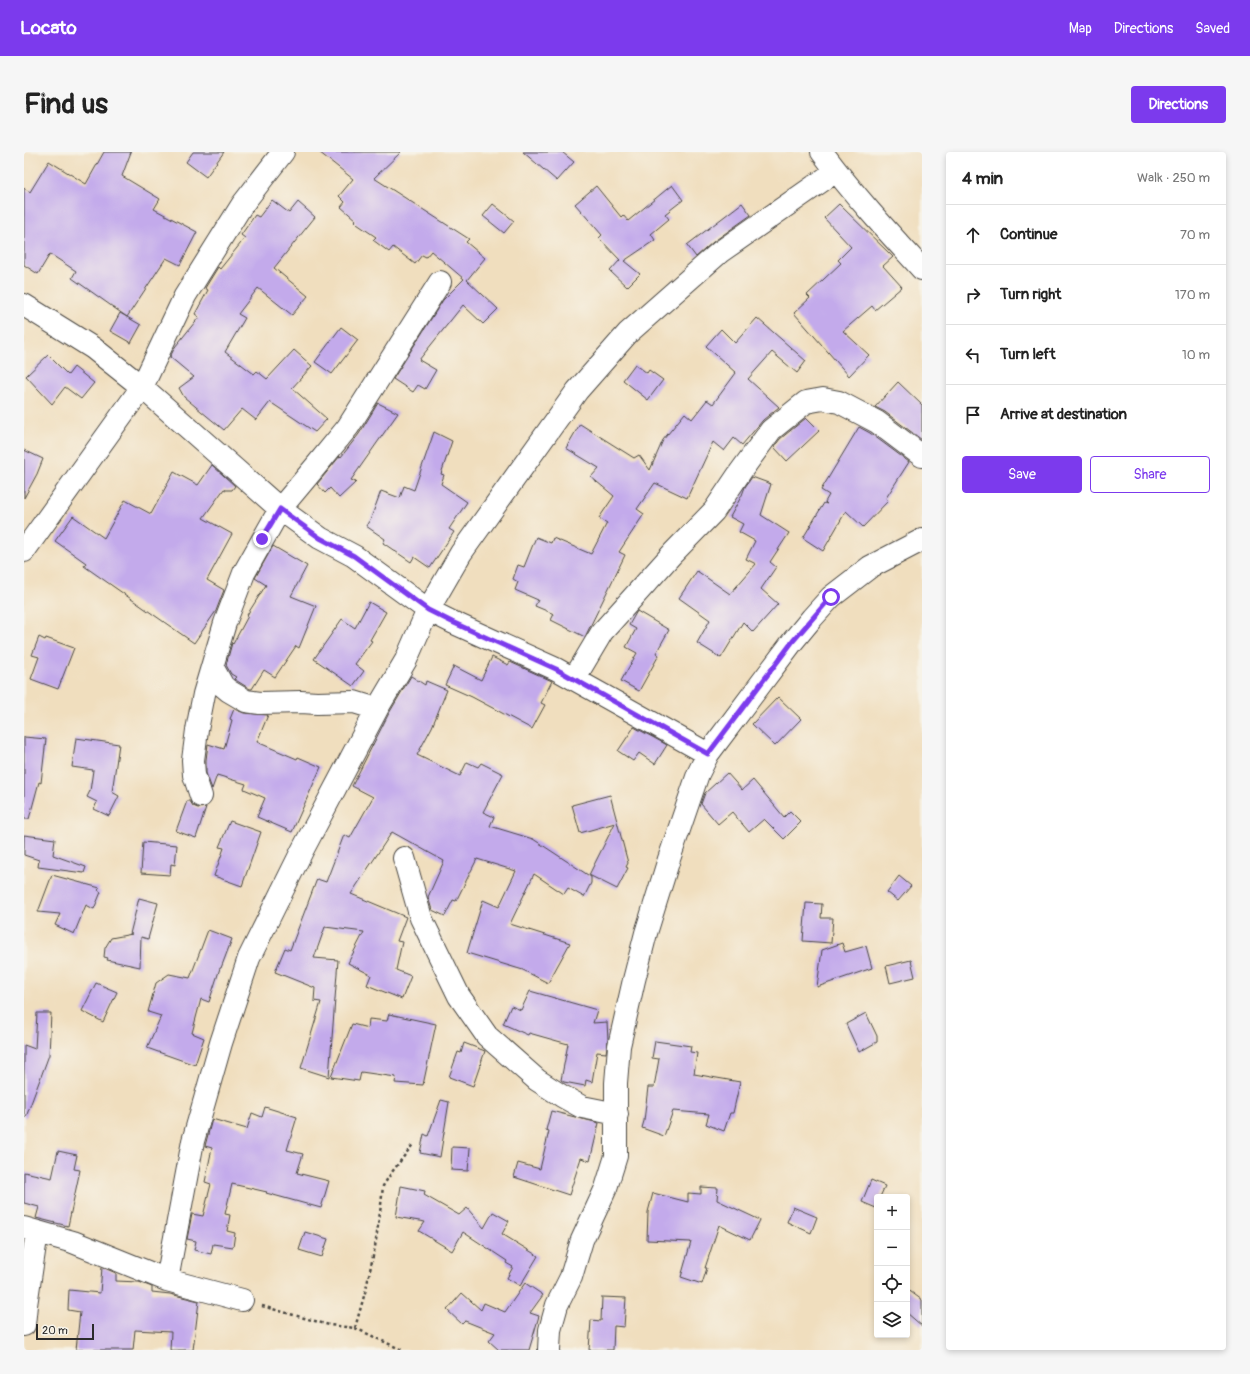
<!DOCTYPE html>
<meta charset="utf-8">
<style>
body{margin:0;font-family:Pangolin,sans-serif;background:#f6f6f6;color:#222}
.controls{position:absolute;right:12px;bottom:12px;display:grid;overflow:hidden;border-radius:4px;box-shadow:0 2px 6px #0003}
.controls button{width:36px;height:36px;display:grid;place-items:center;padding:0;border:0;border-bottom:1px solid #e0e0e0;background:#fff;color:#222;font:20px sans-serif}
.scale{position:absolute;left:12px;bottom:10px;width:58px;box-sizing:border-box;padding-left:4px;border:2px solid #2b2b2b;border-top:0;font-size:11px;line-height:14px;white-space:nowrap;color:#2b2b2b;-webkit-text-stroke:3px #f7f3e8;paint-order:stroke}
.stop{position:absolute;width:12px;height:12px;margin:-9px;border:3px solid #7c3aed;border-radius:50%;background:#fff}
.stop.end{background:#7c3aed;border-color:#fff;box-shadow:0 1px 4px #0008}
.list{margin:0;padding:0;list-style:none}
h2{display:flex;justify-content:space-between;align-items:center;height:52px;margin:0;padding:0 16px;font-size:17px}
h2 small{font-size:13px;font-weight:400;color:#767676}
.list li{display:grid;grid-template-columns:26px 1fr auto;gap:12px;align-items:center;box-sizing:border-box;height:60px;padding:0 16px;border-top:1px solid #e0e0e0}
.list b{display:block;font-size:15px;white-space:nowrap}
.list em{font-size:13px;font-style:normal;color:#767676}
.actions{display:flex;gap:8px;padding:12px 16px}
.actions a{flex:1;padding:9px 0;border:1px solid #7c3aed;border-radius:4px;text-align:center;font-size:14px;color:#7c3aed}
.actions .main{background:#7c3aed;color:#fff}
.icon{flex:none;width:22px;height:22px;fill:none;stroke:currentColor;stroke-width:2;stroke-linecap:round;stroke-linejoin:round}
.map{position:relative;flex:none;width:898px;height:1198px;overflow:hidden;border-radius:4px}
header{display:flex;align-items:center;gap:24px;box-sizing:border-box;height:56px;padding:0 20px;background:#7c3aed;color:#fff}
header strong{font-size:19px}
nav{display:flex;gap:22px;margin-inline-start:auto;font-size:14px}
.intro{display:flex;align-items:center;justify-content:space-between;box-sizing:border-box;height:96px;padding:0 24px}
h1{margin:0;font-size:28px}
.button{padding:10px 18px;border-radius:4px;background:#7c3aed;color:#fff;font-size:14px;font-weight:700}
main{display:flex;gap:24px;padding:0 24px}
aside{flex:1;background:#fff;border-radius:4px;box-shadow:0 2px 6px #0003}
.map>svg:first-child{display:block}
.building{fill:#c3aaeb}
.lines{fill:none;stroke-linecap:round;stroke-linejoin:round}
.minor-casing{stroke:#494641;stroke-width:24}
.path{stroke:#494641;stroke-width:2.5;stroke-dasharray:3 3;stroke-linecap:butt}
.minor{stroke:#fff;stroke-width:22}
.route{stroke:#7c3aed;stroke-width:5}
</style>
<header>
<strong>Locato</strong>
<nav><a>Map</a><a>Directions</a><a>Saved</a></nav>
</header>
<div class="intro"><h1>Find us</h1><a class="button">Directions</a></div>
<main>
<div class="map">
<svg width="898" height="1198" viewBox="0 0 898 1198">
<rect width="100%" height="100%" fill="#f7f3e8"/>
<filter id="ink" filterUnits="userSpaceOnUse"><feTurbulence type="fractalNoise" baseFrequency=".025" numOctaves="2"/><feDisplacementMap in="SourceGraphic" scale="8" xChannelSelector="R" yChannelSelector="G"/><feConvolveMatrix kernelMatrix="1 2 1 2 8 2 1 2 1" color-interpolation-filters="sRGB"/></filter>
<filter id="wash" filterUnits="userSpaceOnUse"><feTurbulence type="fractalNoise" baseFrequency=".012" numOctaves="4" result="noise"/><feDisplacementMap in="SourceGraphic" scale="16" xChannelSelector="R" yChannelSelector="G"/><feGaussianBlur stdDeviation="0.9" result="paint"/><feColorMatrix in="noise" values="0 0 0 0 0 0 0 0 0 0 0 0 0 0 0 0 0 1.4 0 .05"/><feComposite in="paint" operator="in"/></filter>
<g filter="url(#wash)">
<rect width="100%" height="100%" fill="#f0debe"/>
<g id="blocks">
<path class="building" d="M 80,0 L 107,0 L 98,24 L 136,47 L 130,57 L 173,80 L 156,113 L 142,106 L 103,165 L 48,126 L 52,119 L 26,102 L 14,122 L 0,113 L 0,36 L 6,40 L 25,9 L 62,32 Z
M 169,0 L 200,0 L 182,25 L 162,10 Z
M 295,0 L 377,0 L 350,26 L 445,87 L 442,90 L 461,106 L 443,128 L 474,157 L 459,172 L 439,153 L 395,208 L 412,218 L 401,237 L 394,233 L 389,240 L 369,227 L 419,148 L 440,127 L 407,99 L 402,105 L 398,103 L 391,112 L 369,95 L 365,100 L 349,88 L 352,85 L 330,70 L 332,68 L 317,55 L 321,50 L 315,44 L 329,27 Z
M 499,0 L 538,0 L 550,10 L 533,29 Z
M 648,33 L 659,48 L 641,62 L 645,67 L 627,82 L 631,88 L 600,109 L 616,122 L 603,135 L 586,119 L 596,108 L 575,86 L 578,83 L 551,52 L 572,34 L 597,65 L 599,63 L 604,69 Z
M 248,48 L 265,61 L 274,50 L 291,65 L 250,116 L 284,144 L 268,163 L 234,136 L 214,162 L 221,166 L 201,200 L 230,222 L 233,219 L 243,227 L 270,198 L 288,214 L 268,236 L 303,267 L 291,280 L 246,250 L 232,268 L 218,257 L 200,278 L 160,245 L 155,236 L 170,225 L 146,205 L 151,195 L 175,165 L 171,162 L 184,138 L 181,136 L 194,115 L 196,117 L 221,86 L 217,83 L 231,63 L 235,65 Z
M 718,51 L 727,63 L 689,90 L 672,105 L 663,93 Z
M 469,52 L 490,69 L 480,81 L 459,64 Z
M 815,52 L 869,105 L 859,114 L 878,135 L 851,158 L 848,154 L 819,179 L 845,203 L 825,224 L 770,161 L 786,146 L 783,143 L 817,111 L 814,108 L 827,95 L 800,66 Z
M 96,161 L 117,173 L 107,191 L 86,179 Z
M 733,166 L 782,209 L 773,221 L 748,200 L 724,227 L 755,255 L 739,268 L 718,293 L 710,286 L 700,299 L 689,290 L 663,346 L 631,331 L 613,357 L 620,362 L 595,400 L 601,403 L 561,485 L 527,468 L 530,462 L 511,454 L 514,448 L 491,438 L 494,430 L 489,427 L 494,413 L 500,415 L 512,385 L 527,391 L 529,386 L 567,402 L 583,371 L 575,366 L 590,344 L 567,325 L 575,316 L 542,296 L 556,272 L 610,306 L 615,303 L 626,318 L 639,288 L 661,261 L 668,267 L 683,248 L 689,252 L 712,221 L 682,194 L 697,177 L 711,191 Z
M 317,175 L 334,188 L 308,222 L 291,210 Z
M 24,203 L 44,223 L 50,215 L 70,231 L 57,247 L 41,235 L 28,252 L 2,224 Z
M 611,212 L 623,221 L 625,218 L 639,228 L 624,248 L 599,228 Z
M 874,230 L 898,253 L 898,288 L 861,260 L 851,255 Z
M 354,251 L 374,261 L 327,328 L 332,330 L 315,346 L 306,336 L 301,341 L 293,332 L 316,304 L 317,305 L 335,282 Z
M 782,266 L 795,279 L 763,309 L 750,295 L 756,287 Z
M 835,275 L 846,281 L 885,310 L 862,346 L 864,349 L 839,375 L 822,359 L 799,399 L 779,386 L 800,351 L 803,352 L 801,350 L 805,343 L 797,338 Z
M 410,280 L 428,289 L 417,322 L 420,323 L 417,332 L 443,350 L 425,377 L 430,380 L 406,416 L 390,405 L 387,410 L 359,391 L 361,387 L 342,374 L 347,366 L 357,339 L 376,346 L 380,334 L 390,338 Z
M 0,298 L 19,307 L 13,322 L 0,346 Z
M 188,313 L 211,334 L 208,338 L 202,338 L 200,337 L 179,366 L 208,382 L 183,428 L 200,438 L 192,459 L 170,491 L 60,414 L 62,411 L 31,389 L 49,364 L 80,386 L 101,348 L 127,362 L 150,320 L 174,333 Z
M 728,325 L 747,332 L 737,363 L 765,381 L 746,410 L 752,415 L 737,437 L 754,452 L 729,480 L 719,470 L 697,506 L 673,491 L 686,468 L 655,446 L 673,419 L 706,442 L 732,412 L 722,407 L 731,389 L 715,380 L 719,372 L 706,365 L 718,343 L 721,335 Z
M 249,394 L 283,414 L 267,444 L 292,454 L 275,496 L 272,494 L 251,525 L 240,518 L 228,537 L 226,537 L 210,527 L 212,525 L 207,522 L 202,513 L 208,491 L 209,492 L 224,464 L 223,463 L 242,433 L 231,426 Z
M 345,450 L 362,460 L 346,488 L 348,489 L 331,512 L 340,519 L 329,534 L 290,507 L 318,467 L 331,476 Z
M 613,459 L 645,478 L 632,501 L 635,503 L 615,539 L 597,529 L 613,501 L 602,495 L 612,477 L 605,473 Z
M 15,485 L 21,488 L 22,486 L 50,496 L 34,537 L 7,527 L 15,505 L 8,503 Z
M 468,505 L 484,513 L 486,510 L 528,529 L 517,551 L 521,553 L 508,577 L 448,545 L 421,533 L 430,514 L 457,528 Z
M 387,524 L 401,533 L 402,529 L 423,538 L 408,575 L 393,603 L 436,624 L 443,610 L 454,615 L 457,611 L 479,622 L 459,660 L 470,665 L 466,674 L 509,687 L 567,725 L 567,731 L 560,745 L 544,736 L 540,742 L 510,722 L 486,772 L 546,791 L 524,831 L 499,818 L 443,801 L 459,748 L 475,755 L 492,719 L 453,707 L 432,749 L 429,748 L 421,764 L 408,758 L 404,745 L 420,709 L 368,680 L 327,742 L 382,765 L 373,789 L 378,790 L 372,818 L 387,824 L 378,847 L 343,833 L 347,823 L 324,811 L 340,780 L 301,775 L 290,806 L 314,808 L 305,925 L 277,916 L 297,850 L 290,849 L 291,836 L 251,820 L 261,796 L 266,798 L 293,727 L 302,730 L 320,683 L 326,686 L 349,645 L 328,634 L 364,563 Z
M 754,545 L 777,567 L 751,594 L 728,572 Z
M 210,557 L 220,561 L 244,563 L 233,590 L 273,607 L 274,605 L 297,615 L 268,680 L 233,665 L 241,646 L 220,637 L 222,632 L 193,623 L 188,637 L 182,621 L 182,608 L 184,592 L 200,597 L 208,568 L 206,567 Z
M 610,575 L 643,593 L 631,612 L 615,601 L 609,609 L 594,599 Z
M 0,585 L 22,587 L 17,631 L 15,630 L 5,667 L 0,667 Z
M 52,586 L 95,592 L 88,640 L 95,644 L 85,664 L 70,657 L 73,650 L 63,645 L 66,639 L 69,618 L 48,615 Z
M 703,621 L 718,638 L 729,628 L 760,665 L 766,659 L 777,670 L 760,687 L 740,667 L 725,680 L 708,660 L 694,672 L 677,652 L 681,641 Z
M 586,643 L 604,711 L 602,715 L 604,716 L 593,737 L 565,723 L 591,671 L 556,681 L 548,653 Z
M 163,649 L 166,649 L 169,654 L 174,656 L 182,655 L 172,686 L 152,679 Z
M 206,669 L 237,680 L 218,734 L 190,724 L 200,696 L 195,695 Z
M 0,683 L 31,687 L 29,703 L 62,715 L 60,721 L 14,715 L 15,708 L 0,703 Z
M 119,690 L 153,693 L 151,713 L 147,712 L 146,723 L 117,721 Z
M 28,723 L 76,736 L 74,738 L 77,740 L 70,757 L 62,753 L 50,782 L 31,773 L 36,762 L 14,760 Z
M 875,724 L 887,734 L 874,749 L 863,740 Z
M 115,746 L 134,751 L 124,787 L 117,785 L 116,815 L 83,808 L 84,806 L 80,805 L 81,796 L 87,786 L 108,782 L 106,782 Z
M 782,751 L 798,752 L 797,766 L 809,766 L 807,791 L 779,789 Z
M 184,778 L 208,787 L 197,816 L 196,816 L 185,850 L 177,847 L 168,881 L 180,886 L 171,913 L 123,896 L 137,864 L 124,860 L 132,831 L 145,822 L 166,826 Z
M 818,791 L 821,800 L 842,794 L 848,816 L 793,835 L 798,798 Z
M 887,808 L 891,825 L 866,831 L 862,814 Z
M 72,831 L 93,840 L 79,870 L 58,859 Z
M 506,839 L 573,858 L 569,871 L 583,870 L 584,888 L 582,901 L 573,900 L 568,930 L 562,928 L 561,934 L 540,930 L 537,928 L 544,892 L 505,881 L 504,883 L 479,872 L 487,854 L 497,858 Z
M 13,861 L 27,861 L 25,903 L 2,965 L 0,965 L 0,893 L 11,897 Z
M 842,861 L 853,884 L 853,890 L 835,900 L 822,872 Z
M 365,862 L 412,872 L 399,933 L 371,931 L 372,925 L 337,920 L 335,929 L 307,925 L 328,872 L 344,876 L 345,867 L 363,869 Z
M 631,889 L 667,894 L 666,900 L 673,901 L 670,922 L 716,930 L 709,961 L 706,961 L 700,979 L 682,972 L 685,962 L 649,959 L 640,984 L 618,976 L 620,969 L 624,935 L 630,935 L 635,907 L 628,906 Z
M 440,891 L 461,899 L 449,934 L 425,925 L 434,900 L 437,901 Z
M 417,948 L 425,950 L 416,1005 L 396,1001 L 400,982 L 404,984 Z
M 241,955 L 273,965 L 263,998 L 279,1002 L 273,1021 L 305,1029 L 297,1056 L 242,1041 L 243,1040 L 208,1032 L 201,1062 L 206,1063 L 203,1079 L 211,1081 L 209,1095 L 189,1092 L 187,1102 L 170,1098 L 172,1089 L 163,1087 L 168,1062 L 179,1064 L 187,1032 L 181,1030 L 188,996 L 181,994 L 188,967 L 223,977 L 228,961 L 238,965 Z
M 527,959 L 575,971 L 566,1009 L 557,1006 L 545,1043 L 490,1025 L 494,1011 L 516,1017 L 525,979 L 522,978 Z
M 428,995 L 446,996 L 444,1019 L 427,1018 Z
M 34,999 L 53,1003 L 50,1017 L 56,1018 L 44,1074 L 12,1066 L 15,1055 L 0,1051 L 0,1020 L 28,1026 Z
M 847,1028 L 861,1034 L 856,1045 L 853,1045 L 852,1056 L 838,1050 Z
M 377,1034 L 401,1039 L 400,1043 L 435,1063 L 443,1056 L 460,1076 L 469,1060 L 485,1069 L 478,1082 L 514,1104 L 496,1134 L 483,1126 L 489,1115 L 482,1111 L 483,1109 L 439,1080 L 428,1099 L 395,1079 L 401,1070 L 372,1065 Z
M 677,1035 L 694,1036 L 693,1048 L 736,1068 L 726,1088 L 695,1073 L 681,1116 L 683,1116 L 678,1132 L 657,1125 L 667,1090 L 623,1088 L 624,1060 L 629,1041 L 664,1050 L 664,1041 L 677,1042 Z
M 769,1055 L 793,1065 L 787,1081 L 763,1070 Z
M 281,1080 L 304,1087 L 298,1105 L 275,1098 Z
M 78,1115 L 92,1121 L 92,1129 L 115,1130 L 128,1135 L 128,1140 L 146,1142 L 175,1149 L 169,1198 L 146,1198 L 147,1180 L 111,1178 L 109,1198 L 52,1198 L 56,1160 L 44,1158 L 45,1138 L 76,1141 Z
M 501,1131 L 519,1143 L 506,1161 L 515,1164 L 505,1198 L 475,1198 L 465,1189 L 471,1181 L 441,1169 L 438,1172 L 423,1158 L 438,1141 L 457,1158 L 460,1151 L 481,1160 Z
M 883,1137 L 898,1148 L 898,1174 L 883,1161 Z
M 578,1145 L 602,1146 L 600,1175 L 590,1174 L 589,1198 L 565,1198 L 567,1168 L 577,1169 Z"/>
</g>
</g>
<g filter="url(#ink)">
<use href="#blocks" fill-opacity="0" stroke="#494641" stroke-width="1"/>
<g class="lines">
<g class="minor-casing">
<path id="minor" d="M 798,0 C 828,41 863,79 898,117
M 0,153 L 69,196 L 118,235 L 256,357 L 296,386 L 330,404 L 404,458 L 428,470 L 532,517 L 684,602
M 0,399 L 118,235 L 161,144 L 218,53 L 259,0
M 189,516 L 199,534 L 205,539 L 222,549 L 236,551 L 277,550 L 293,551 L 330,550 L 353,557
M 550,527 L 578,480 L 649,401 L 690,359 L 717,319 L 747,278 L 782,250 L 799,247 L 815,250 L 853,270 L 898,304
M 177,644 L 170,623 L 169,608 L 173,578 L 180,542 L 201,471 L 220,421 L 256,357 L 292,314 L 324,275 L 416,130
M 380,706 L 397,766 L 435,844 L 463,884 L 513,928 L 538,944 L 558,955 L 593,962
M 0,1076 L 49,1090 L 143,1128 L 218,1148
M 143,1128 L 169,989 L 197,891 L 225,806 L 278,699 L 353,557 L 382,508 L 404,458 L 437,401 L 553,239 L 604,181 L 696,100 L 812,19
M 0,1173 L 2,1153 L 13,1080
M 525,1198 L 526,1178 L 533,1153 L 547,1125 L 558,1088 L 582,1036 L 592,1004 L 592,931 L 595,894 L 610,828 L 622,781 L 645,707 L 674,622 L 684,602 L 769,489 L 788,466 L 807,445 L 846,415 L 898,388"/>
</g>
<path class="path" d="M 238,1154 L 305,1173 L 331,1176 L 378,1198
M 331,1176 L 342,1137 L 351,1095 L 357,1053 L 359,1034 L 368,1020 L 390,991"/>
<use href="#minor" class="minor"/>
</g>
</g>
<g class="lines" filter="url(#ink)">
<path class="route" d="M 238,387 L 256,357 L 296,386 L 330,404 L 404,458 L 428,470 L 532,517 L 684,602 L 769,489 L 807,445"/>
</g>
</svg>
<div class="controls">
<button>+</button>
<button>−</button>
<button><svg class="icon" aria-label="locate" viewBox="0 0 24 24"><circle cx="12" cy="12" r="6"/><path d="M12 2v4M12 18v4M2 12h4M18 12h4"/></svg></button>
<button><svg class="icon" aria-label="layers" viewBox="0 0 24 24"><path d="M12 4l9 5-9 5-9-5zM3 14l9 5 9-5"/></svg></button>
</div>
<div class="scale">20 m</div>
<div class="stop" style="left:807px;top:445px"></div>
<div class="stop end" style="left:238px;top:387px"></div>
</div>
<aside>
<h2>4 min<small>Walk · 250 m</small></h2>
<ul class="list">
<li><svg class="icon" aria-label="ahead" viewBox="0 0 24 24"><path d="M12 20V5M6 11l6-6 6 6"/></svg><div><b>Continue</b></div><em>70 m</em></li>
<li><svg class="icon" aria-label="right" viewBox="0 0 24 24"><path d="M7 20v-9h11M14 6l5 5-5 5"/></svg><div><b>Turn right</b></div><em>170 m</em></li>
<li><svg class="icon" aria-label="left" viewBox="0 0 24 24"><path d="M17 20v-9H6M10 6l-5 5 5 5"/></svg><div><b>Turn left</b></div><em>10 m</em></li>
<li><svg class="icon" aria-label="arrive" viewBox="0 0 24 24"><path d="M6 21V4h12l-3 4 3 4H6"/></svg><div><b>Arrive at destination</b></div></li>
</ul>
<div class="actions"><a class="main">Save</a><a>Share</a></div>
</aside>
</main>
